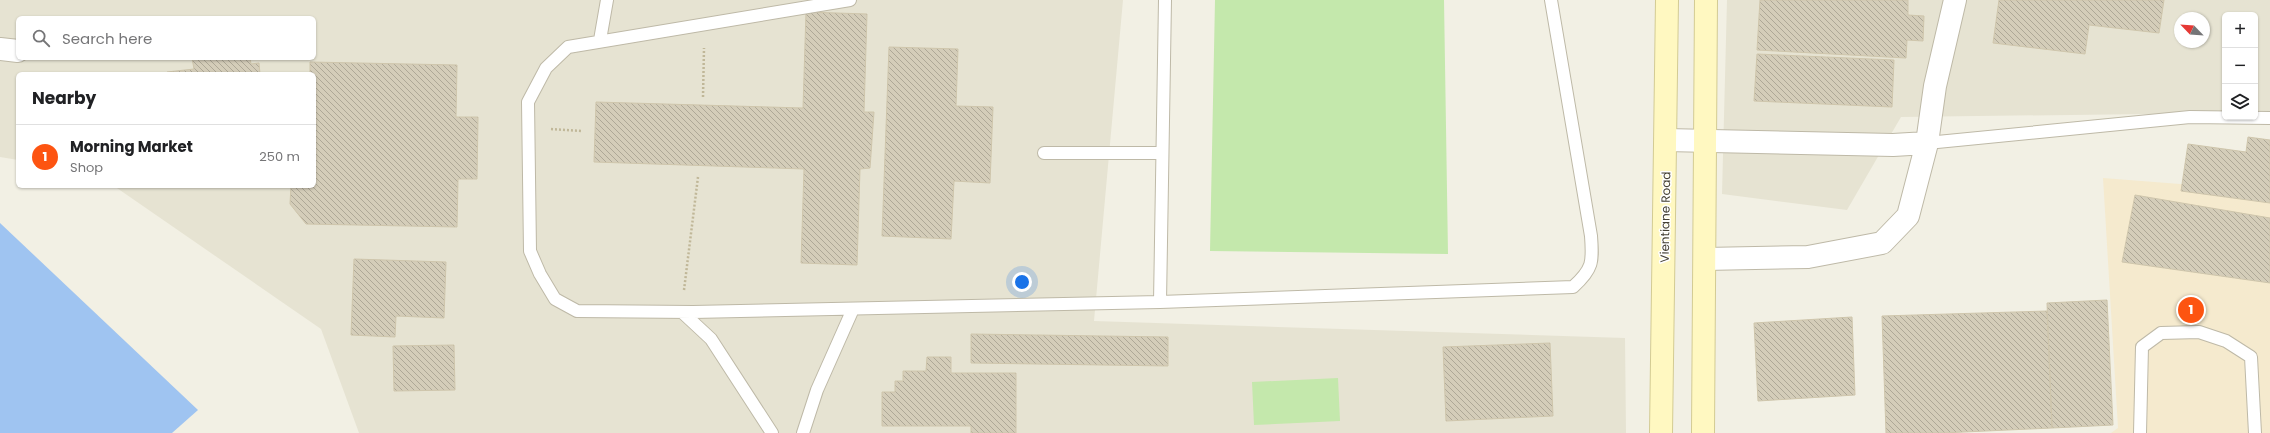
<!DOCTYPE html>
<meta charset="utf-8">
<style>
body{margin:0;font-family:Poppins,sans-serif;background:#f2f2f2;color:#202124}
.controls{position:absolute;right:12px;top:12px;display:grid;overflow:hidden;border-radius:6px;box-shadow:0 1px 3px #0004}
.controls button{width:36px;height:36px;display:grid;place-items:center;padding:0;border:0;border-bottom:1px solid #e0e0e0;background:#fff;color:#202124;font:20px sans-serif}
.compass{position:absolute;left:2174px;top:12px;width:36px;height:36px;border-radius:50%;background:#fff;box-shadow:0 1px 3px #0004;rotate:295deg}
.you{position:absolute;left:1022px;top:282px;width:14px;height:14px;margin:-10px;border:3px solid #fff;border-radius:50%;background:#1a73e8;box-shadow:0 0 0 6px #1a73e833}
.badge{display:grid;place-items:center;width:26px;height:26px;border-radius:50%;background:#fd5411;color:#fff;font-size:13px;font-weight:700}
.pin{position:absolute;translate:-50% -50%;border:2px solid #fff;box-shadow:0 1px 4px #0006}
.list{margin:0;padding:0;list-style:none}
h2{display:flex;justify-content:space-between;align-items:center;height:52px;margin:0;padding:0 16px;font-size:17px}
h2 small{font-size:13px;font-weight:400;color:#757577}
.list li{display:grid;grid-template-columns:26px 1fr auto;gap:12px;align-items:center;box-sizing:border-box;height:64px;padding:0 16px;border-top:1px solid #e0e0e0}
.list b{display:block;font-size:15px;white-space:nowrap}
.list p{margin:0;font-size:13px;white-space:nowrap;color:#757577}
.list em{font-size:13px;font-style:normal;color:#757577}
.icon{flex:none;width:22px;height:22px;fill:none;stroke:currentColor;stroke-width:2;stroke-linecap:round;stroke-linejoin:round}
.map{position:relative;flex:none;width:2270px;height:433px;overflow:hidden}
.search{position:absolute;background:#fff;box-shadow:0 1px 3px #0004;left:16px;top:16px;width:300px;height:44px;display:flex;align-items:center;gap:10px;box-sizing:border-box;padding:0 14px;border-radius:6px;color:#757577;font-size:15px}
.panel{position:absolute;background:#fff;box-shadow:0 1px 3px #0004;left:16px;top:72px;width:300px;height:116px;border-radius:6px}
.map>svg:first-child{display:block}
.residential{fill:#e6e3d2;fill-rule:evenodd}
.commercial{fill:#f5eace}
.garden{fill:#c4e8ac}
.water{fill:#9fc4f1}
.building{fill:url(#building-back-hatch);stroke:#cfc6ac}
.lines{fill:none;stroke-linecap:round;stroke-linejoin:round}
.lane-casing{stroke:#beb9a7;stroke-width:14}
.street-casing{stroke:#beb9a7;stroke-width:24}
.secondary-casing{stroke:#d3cb93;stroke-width:24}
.path{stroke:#c0b798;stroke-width:2.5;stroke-dasharray:2 2;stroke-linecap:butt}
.lane{stroke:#fff;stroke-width:12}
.street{stroke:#fff;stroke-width:22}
.secondary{stroke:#fff8c1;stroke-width:22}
.labels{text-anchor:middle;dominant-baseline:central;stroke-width:3;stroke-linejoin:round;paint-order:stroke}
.street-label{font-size:12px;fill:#444034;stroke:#fff}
</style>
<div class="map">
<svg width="2270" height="433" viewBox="0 0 2270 433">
<defs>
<pattern id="building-back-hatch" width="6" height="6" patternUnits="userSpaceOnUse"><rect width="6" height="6" fill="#d4cdb9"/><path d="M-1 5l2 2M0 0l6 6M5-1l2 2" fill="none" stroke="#aea897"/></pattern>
</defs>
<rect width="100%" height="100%" fill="#f2f0e4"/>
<path class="residential" d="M 0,0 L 1123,0 L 1094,321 L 1625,338 L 1626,433 L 359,433 L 321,329 L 114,186 L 314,186 L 314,74 L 18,74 L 18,160 L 0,157 ZM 18,18 L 314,18 L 314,58 L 18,58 Z
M 1727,0 L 2270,0 L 2270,113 L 2255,113 L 2255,15 L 2225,15 L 2225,113 L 1901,117 L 1847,210 L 1722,194 ZM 2180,18 L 2204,18 L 2204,42 L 2180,42 Z"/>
<path class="commercial" d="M 2103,178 L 2270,191 L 2270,433 L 2111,433 L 2118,428 Z"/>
<path class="garden" d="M 1215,0 L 1444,0 L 1448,254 L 1210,251 Z
M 1338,378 L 1340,421 L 1254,425 L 1252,382 Z"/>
<path class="water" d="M 0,223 L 198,410 L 172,433 L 0,433 Z"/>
<path class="building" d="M 1760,0 L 1908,0 L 1908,15 L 1924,16 L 1923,41 L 1907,40 L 1906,58 L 1757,50 Z
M 1999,0 L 2164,0 L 2159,33 L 2089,25 L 2085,54 L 1993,43 Z
M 806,12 L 867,14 L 864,112 L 874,112 L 870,168 L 860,169 L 857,265 L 801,263 L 804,169 L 594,162 L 596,102 L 803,108 Z
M 889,47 L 958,49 L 956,106 L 993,107 L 990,183 L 954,181 L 951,239 L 882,236 Z
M 1757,54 L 1894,60 L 1892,107 L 1754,101 Z
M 192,58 L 250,58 L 251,64 L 259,63 L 260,74 L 167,74 L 167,72 L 194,69 Z
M 310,62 L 457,65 L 456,117 L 478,117 L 477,179 L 458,179 L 457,227 L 306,224 L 290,204 L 291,186 L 314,186 L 314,74 L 310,74 Z
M 2248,137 L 2270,140 L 2270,203 L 2181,191 L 2188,144 L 2246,152 Z
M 2135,195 L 2270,218 L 2270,283 L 2122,262 Z
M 354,259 L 446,262 L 444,318 L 396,316 L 395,337 L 351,335 Z
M 2107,300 L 2113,425 L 2052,428 L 2047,303 Z
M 2047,311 L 2052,428 L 1942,433 L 1886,433 L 1882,316 Z
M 1852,317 L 1855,395 L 1758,401 L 1754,323 Z
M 971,334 L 1168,337 L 1168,366 L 971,363 Z
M 1550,343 L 1553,416 L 1446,421 L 1443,347 Z
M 454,345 L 455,390 L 394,391 L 393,346 Z
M 927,357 L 951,357 L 951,373 L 1016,373 L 1016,433 L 971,433 L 971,426 L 882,426 L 882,392 L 895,392 L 895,381 L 903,381 L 903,371 L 926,371 Z"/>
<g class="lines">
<g class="lane-casing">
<path id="lane" d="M 850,0 L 568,47 L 546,68 L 528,102 L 530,251 L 540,274 L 555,299 L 577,311 L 693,312 L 1160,302 L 1573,287 C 1593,269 1593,262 1591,236 L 1551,0
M 600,40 L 607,0
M 1927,143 L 2190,117 L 2270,118
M 1044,153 L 1162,153
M 1160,302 L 1165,0
M 682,312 L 711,339 L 772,433
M 803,433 L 817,390 L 853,309
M 2140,433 L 2142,347 L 2161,333 L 2199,332 L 2226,341 L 2251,357 L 2255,433"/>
</g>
<g class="street-casing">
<path id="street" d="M 0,49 L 18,51
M 1666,140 L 1893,145 L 1927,143 L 1935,86 L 1955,0
M 1705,259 L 1808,257 L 1882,243 L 1908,216 L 1927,143"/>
</g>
<g class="secondary-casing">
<path id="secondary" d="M 1661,433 L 1667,0
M 1703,433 L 1706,0"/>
</g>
<path class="path" d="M 703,97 L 704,48
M 551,129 L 582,131
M 684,290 L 698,177"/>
<use href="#lane" class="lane"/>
<use href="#street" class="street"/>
<use href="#secondary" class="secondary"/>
</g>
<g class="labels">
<g class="street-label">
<text transform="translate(1665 217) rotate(-89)">Vientiane Road</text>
</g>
</g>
</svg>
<div class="controls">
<button>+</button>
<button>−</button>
<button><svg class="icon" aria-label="layers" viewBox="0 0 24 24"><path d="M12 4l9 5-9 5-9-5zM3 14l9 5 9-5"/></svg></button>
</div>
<svg class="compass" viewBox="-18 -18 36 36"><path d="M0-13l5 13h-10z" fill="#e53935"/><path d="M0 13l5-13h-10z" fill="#757577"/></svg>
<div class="you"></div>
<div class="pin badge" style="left:2191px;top:310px">1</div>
<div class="search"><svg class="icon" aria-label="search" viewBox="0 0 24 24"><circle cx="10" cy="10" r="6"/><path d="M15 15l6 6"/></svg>Search here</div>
<section class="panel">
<h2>Nearby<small></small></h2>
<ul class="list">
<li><span class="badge">1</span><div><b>Morning Market</b><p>Shop</p></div><em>250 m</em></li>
</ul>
</section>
</div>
